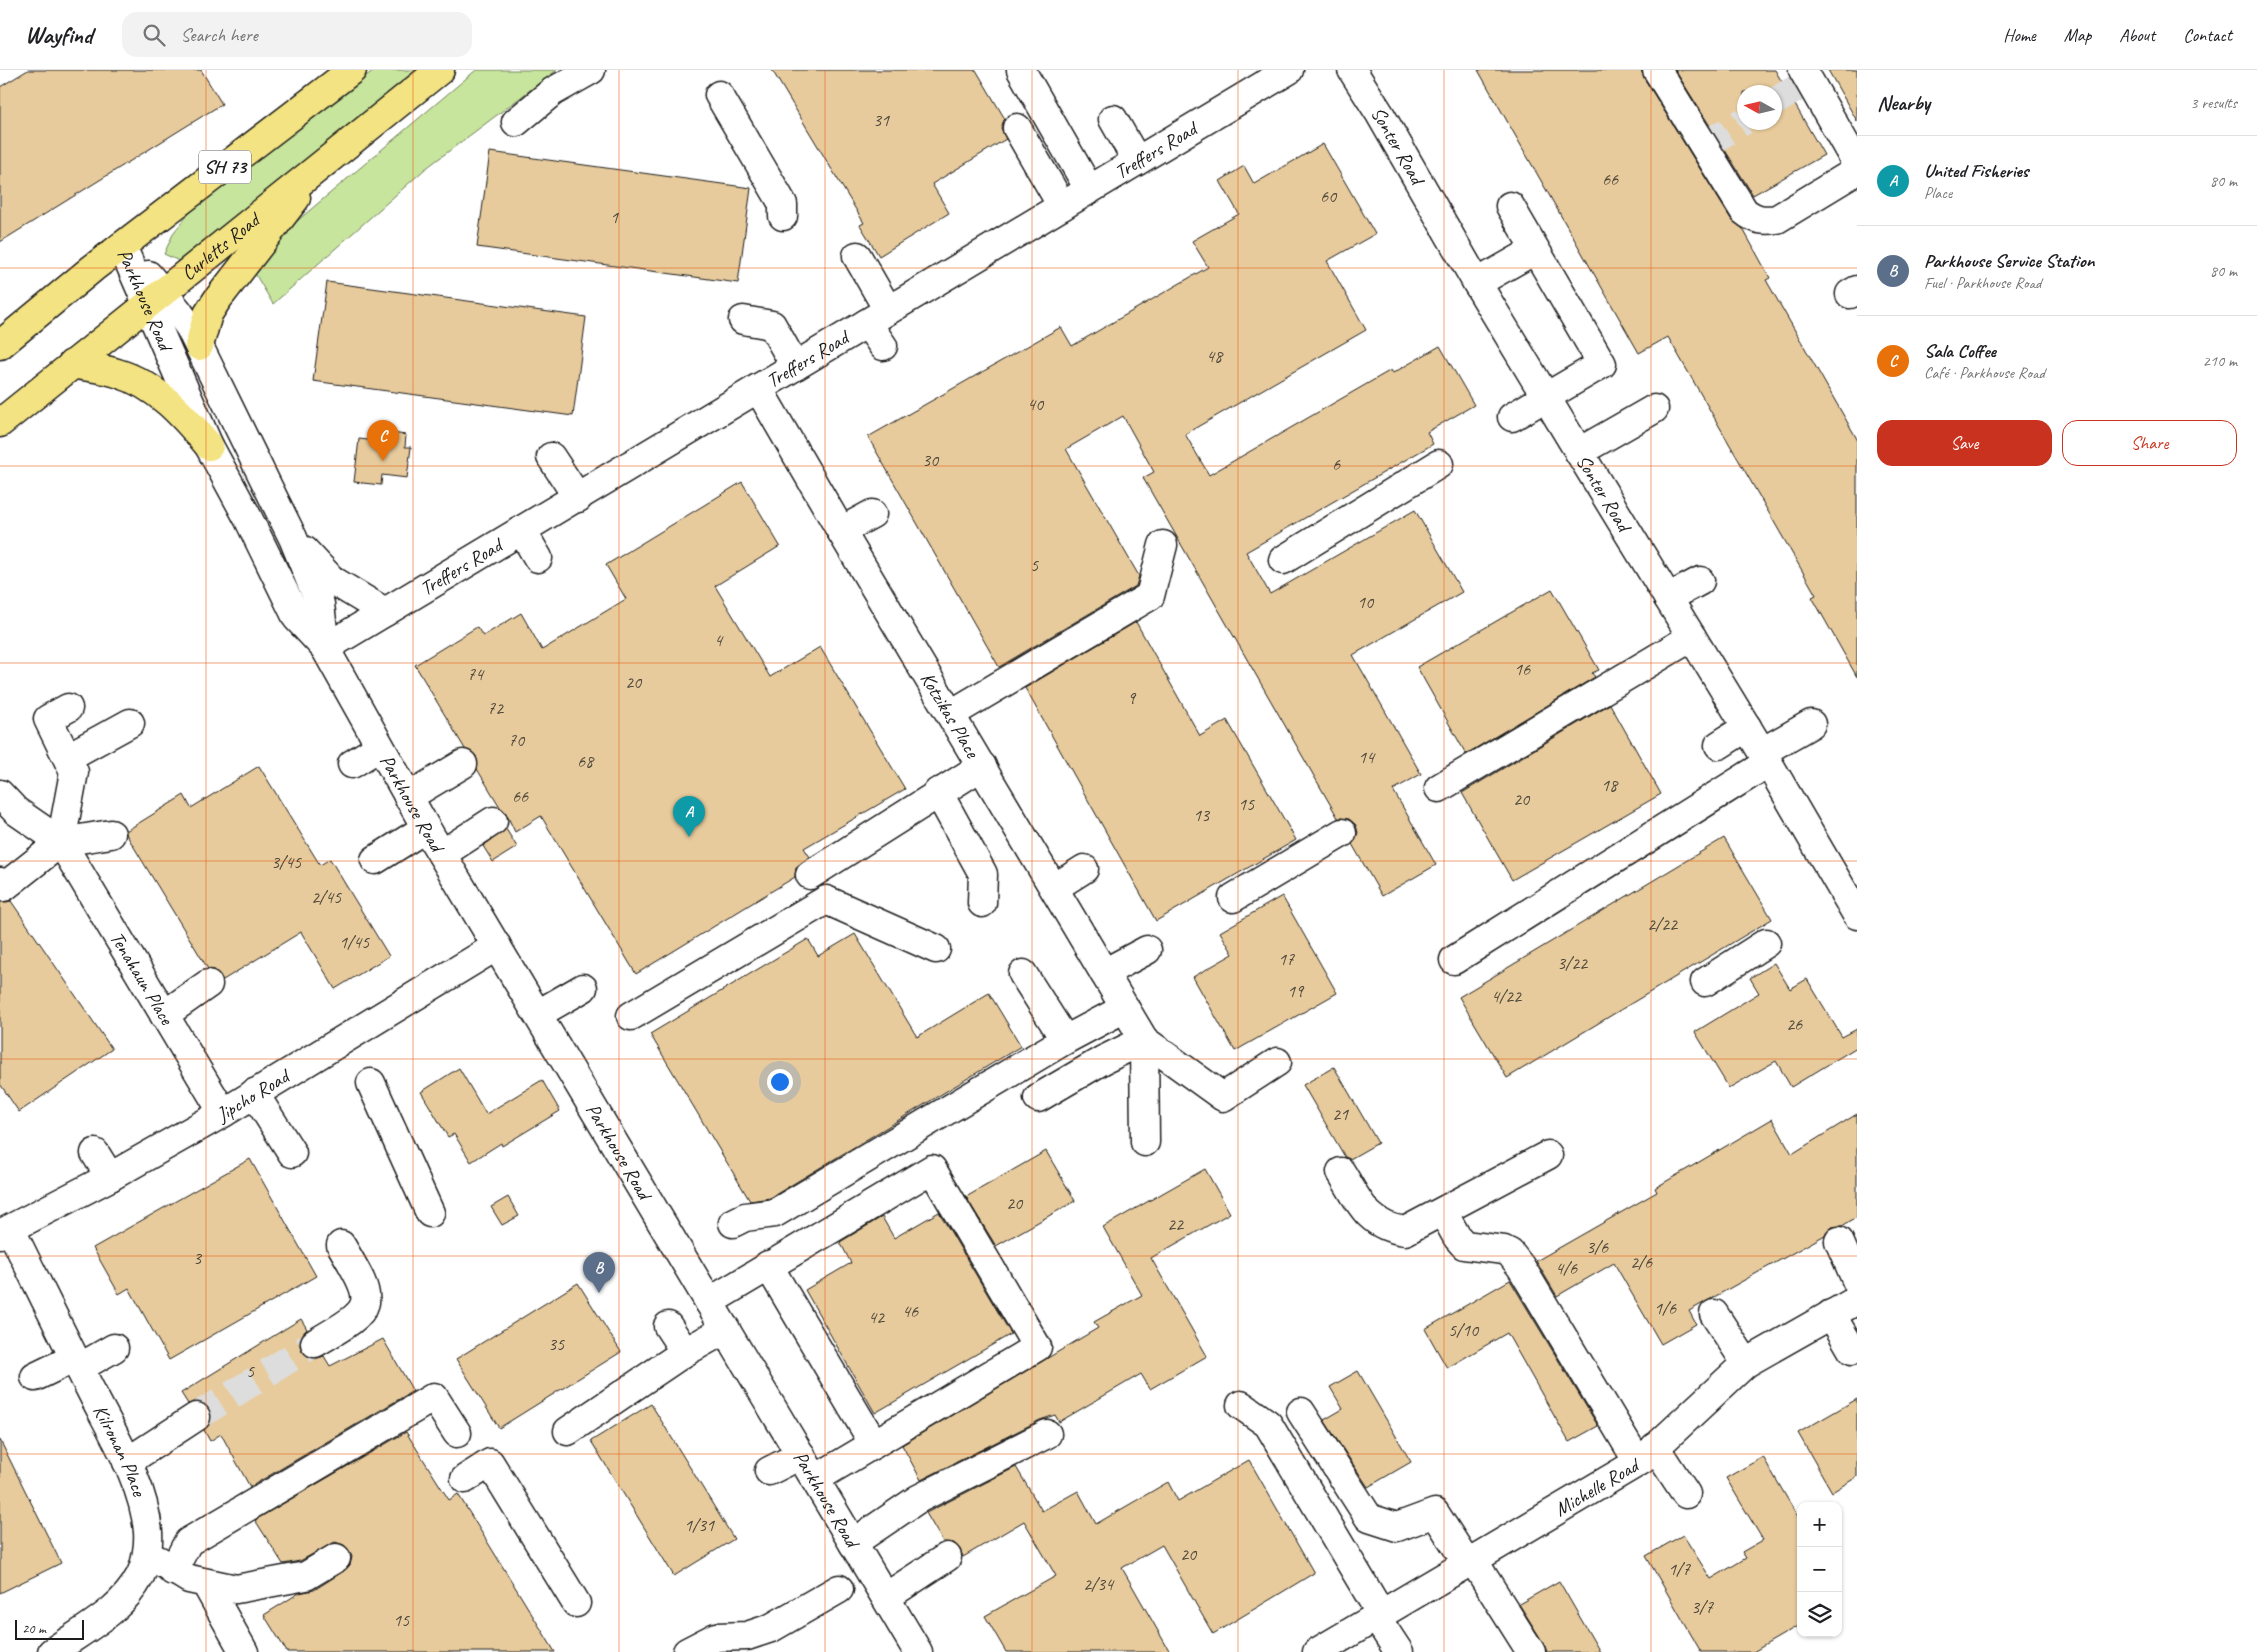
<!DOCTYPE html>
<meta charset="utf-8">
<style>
body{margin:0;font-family:Caveat,sans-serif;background:#f2f2f2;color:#202124}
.controls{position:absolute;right:15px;bottom:15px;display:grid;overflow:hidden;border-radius:10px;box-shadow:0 1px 4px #0004}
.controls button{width:45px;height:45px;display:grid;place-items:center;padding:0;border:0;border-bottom:1px solid #e0e0e0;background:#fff;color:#202124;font:25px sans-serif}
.compass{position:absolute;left:1737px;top:15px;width:45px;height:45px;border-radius:50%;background:#fff;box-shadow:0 1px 4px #0004;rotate:278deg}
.scale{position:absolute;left:15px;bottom:12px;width:69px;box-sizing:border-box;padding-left:5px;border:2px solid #1c1c1c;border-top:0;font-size:14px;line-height:18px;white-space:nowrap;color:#1c1c1c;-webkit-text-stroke:4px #fff;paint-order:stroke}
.you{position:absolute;left:779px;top:1011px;width:18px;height:18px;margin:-12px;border:4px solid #fff;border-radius:50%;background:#1a73e8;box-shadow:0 0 0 8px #1a73e833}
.badge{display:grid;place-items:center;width:32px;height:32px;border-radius:50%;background:#c8321e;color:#fff;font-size:16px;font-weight:700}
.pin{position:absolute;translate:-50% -41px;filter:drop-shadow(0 1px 2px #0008)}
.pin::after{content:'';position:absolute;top:26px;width:18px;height:15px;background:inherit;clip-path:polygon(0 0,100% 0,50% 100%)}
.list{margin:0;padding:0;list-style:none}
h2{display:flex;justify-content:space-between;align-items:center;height:65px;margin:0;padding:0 20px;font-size:21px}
h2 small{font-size:16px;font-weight:400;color:#757577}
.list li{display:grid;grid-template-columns:32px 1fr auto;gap:15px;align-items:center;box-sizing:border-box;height:90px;padding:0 20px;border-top:1px solid #e0e0e0}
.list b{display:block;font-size:19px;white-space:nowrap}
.list p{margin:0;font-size:16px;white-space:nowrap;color:#757577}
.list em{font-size:16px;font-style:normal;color:#757577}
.actions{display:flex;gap:10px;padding:15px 20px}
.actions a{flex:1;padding:11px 0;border:1px solid #c8321e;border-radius:15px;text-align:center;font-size:18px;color:#c8321e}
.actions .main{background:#c8321e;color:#fff}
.icon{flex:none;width:28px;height:28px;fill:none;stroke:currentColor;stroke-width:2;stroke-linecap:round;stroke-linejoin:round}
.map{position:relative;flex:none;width:1857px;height:1582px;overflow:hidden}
header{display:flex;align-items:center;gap:30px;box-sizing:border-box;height:70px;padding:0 25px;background:#fff;border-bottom:1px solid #e0e0e0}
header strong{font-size:24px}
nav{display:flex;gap:28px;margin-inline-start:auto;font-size:18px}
.search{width:350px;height:45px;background:#f2f2f2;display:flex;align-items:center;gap:12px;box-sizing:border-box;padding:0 18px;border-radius:15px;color:#757577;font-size:19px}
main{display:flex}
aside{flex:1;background:#fff}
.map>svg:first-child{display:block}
.green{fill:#c7e59c;stroke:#72805c}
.building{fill:#e8cb9c;stroke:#1c1c1c;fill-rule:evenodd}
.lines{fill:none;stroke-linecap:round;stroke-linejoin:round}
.minor-tunnel{stroke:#ddd;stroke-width:28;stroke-dasharray:28 14;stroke-linecap:butt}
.minor-casing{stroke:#1c1c1c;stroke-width:31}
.highway-casing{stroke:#1c1c1c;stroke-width:31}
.minor{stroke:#fff;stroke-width:28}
.highway{stroke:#f4e382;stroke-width:28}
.grid{fill:none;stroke:#e8590c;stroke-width:1;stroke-opacity:0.55}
.labels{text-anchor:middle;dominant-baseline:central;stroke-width:5;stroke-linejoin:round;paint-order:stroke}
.number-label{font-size:18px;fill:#4f483c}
.shield{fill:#fff;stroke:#606060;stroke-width:1}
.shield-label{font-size:19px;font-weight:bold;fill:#1c1c1c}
.street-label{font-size:20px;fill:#1c1c1c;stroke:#fff}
</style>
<header>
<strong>Wayfind</strong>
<div class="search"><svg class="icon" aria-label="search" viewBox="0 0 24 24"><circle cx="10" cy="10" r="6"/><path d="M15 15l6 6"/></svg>Search here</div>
<nav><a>Home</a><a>Map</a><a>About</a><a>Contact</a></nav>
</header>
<main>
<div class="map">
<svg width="1857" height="1582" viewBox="0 0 1857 1582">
<rect width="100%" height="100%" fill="#fff"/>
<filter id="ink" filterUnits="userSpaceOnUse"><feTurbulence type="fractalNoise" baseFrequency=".02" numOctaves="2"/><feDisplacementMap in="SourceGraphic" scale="10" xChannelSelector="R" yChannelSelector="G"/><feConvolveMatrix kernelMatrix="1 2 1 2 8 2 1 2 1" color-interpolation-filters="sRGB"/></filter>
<g filter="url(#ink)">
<path class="green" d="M 374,0 L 418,0 L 179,191 L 164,184 L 174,162 L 196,135 Z
M 476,0 L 557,0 L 425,99 L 273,234 L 254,202 L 290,157 Z"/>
<path class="building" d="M 28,0 L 201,0 L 222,34 L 0,172 L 0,17 Z
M 772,0 L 976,0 L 1005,49 L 1001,58 L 1006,69 L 932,114 L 949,143 L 879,186 L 860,155 L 864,153 Z
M 1478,0 L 1641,0 L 1644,8 L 1731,149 L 1743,159 L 1770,208 L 1766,210 L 1857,369 L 1857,607 L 1812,527 L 1816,525 L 1668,267 L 1639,283 Z
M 1675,0 L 1775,0 L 1824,85 L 1753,125 ZM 1744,22 L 1774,22 L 1774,52 L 1744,52 Z
M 1828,0 L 1857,0 L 1857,51 Z
M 1323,74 L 1375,164 L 1327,191 L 1366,260 L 1185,364 L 1209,405 L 1391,300 L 1393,303 L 1440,276 L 1474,335 L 1427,362 L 1433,374 L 1246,482 L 1270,524 L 1415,440 L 1462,522 L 1353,585 L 1421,704 L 1393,720 L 1436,795 L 1382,826 L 1352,774 L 1358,763 L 1356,755 L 1349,749 L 1338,748 L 1143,408 L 1154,402 L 1123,346 L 1066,379 L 1139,506 L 1136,516 L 999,597 L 868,367 L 1061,257 L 1072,276 L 1208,197 L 1192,171 L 1239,144 L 1220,111 L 1244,96 L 1254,114 Z
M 490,82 L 751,118 L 738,213 L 477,177 Z
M 327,212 L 586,247 L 573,346 L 313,311 Z
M 369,360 L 406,365 L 405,377 L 411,377 L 407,408 L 382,405 L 381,415 L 354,412 L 359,369 L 368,370 Z
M 742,412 L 780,476 L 715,516 L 770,607 L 820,577 L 905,719 L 804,778 L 810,787 L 796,797 L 795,807 L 636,904 L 541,746 L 515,762 L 506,743 L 500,737 L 477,699 L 476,686 L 465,679 L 415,595 L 477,557 L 483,566 L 521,543 L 542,580 L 626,529 L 606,495 Z
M 1552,519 L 1599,600 L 1592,603 L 1595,607 L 1466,684 L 1417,597 Z
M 1136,552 L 1200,666 L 1227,650 L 1296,770 L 1156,851 L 1025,618 Z
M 1610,634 L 1661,724 L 1512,810 L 1462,723 Z
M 259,696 L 320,795 L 330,789 L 389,886 L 335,919 L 301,862 L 223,910 L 215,900 L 208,899 L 126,764 L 126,761 L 184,725 L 191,738 Z
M 506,759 L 517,777 L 493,792 L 483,776 Z
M 1724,768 L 1772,849 L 1507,1008 L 1459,927 Z
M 1282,826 L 1337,923 L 1235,981 L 1193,907 L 1233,884 L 1220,862 Z
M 11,831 L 112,979 L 19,1042 L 0,1014 L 0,832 Z
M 855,864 L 917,967 L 989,923 L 1021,976 L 770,1128 L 750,1131 L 650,964 L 808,869 L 818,886 Z
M 1774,893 L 1790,919 L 1807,909 L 1842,967 L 1857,959 L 1857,977 L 1791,1017 L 1776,991 L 1729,1018 L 1695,962 L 1759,923 L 1750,908 Z
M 1334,997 L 1378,1073 L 1350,1089 L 1345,1087 L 1303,1015 Z
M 459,998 L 486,1044 L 542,1010 L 560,1041 L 502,1076 L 501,1073 L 471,1092 L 454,1064 L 448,1067 L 421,1022 Z
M 1857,1044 L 1857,1147 L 1842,1156 L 1832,1157 L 1825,1165 L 1689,1241 L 1696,1254 L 1661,1274 L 1614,1193 L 1557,1226 L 1536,1191 L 1657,1122 L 1655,1118 L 1772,1049 L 1792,1084 Z
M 1046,1081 L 1075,1131 L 996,1176 L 966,1127 Z
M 250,1089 L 316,1206 L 169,1290 L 129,1218 L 119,1224 L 93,1178 Z
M 1205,1099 L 1230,1143 L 1151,1188 L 1207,1286 L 1150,1319 L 1141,1304 L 1059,1352 L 1055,1345 L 1040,1350 L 921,1410 L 902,1375 L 1098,1258 L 1094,1252 L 1142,1225 L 1103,1157 Z
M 508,1127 L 519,1146 L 502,1155 L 491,1137 Z
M 939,1142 L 1011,1264 L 875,1343 L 805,1220 L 851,1193 L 840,1172 L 860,1160 L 882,1147 L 894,1168 Z
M 1510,1210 L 1598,1356 L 1569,1372 L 1507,1263 L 1447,1298 L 1425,1259 Z
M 578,1213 L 621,1282 L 499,1358 L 456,1289 Z
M 301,1249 L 307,1259 L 302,1265 L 299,1273 L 302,1281 L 307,1286 L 315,1289 L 324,1286 L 330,1296 L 383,1269 L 413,1321 L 250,1417 L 221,1364 L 210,1371 L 204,1360 L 210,1354 L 212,1346 L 209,1338 L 203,1333 L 196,1331 L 188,1334 L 181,1323 Z
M 1358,1301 L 1411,1392 L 1368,1417 L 1324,1350 L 1343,1339 L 1330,1317 Z
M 1857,1329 L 1857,1407 L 1832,1422 L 1798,1363 Z
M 651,1334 L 734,1469 L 674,1506 L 591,1371 Z
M 406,1362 L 449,1430 L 458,1424 L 555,1582 L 287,1582 L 264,1545 L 299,1523 L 314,1520 L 344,1501 L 350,1495 L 352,1487 L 349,1480 L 344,1475 L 335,1472 L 300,1491 L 283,1494 L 255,1450 Z
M 0,1370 L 61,1493 L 0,1523 Z
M 1763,1387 L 1801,1452 L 1801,1554 L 1753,1582 L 1701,1582 L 1646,1486 L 1683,1465 L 1711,1509 L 1746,1488 L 1742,1482 L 1763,1470 L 1726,1408 Z
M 1249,1390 L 1314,1503 L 1213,1564 L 1162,1475 L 1122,1498 L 1170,1582 L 1006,1582 L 985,1546 L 1056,1506 L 1024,1451 L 963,1487 L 960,1479 L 954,1473 L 943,1472 L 926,1443 L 1016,1397 L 1042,1441 L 1078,1421 L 1096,1454 L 1168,1412 L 1178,1431 Z
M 1559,1511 L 1600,1582 L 1547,1582 L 1544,1574 L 1519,1534 Z"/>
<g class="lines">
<path class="minor-tunnel" d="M 1774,32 L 1809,11
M 1703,76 L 1744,51
M 196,1347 L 315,1273"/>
<g class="minor-casing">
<g id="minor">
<path d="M 1021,0 L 1089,119"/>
<path id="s1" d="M 1352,0 L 1380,44 L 1477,213 L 1579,382 L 1762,682 L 1857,845"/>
<path d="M 1657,0 L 1744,141 C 1755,150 1763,151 1777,149 L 1848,106 L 1855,98 L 1854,89 L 1803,0"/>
<path d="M 719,25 L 783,134 L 783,146"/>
<path d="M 1113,49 L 1137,91"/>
<path d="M 516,52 L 552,22 L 591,0"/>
<path d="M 1017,58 L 1062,136"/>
<path d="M 1510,136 L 1602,294 L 1512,347"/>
<path id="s2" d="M 122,176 L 209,376 L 248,448 L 297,548 L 325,578 L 426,758 L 918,1582"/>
<path d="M 857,186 L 888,240"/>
<path d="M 148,205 L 178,241 L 190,258 L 293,468 L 320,534 L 325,578"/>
<path d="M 1477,213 L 1535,180"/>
<path d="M 1850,224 L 1857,220"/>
<path d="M 743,250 L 772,255 L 795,296"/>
<path d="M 867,253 L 883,276"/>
<path id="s3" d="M 758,318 L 841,461 L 1144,970 L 1223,1027 L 1277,992"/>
<path d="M 1579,382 L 1654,339"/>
<path d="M 551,387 L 578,428"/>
<path d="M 522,461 L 538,488"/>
<path d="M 841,461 L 872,444"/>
<path d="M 305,481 L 332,510 L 385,542"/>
<path d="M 1283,490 L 1439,394"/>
<path d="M 1668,528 L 1700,511"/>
<path id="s4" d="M 325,578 L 1289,0"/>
<path d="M 951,644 L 1150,526 L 1163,475"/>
<path d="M 1719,675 L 1747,657"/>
<path d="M 1762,682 L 1811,654"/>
<path d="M 68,687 L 130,653"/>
<path d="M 352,694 L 379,677"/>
<path d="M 1439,718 L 1692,567"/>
<path d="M 938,722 L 983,804 L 982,833"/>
<path id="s5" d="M 0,724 L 16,741 L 61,772 L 223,1043"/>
<path d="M 408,727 L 463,694"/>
<path d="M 61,772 L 74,702 L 48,649 L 68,638"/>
<path d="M 442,784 L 493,751"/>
<path d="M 375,790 L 426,758"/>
<path d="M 810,805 L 982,696"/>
<path d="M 0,812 L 4,817 L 61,772 L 111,764"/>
<path d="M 1054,818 L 1084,799"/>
<path d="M 1233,828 L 1342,763"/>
<path d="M 1454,890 L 1768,693"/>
<path d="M 1104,903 L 1147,880"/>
<path d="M 1023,904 L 1065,970"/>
<path d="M 1705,912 L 1766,873"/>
<path d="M 538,944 L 583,918"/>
<path d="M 164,945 L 208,914"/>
<path d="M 631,946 L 826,830 L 936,879"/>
<path d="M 1144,970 L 1145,1072"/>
<path d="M 371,1013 L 430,1143"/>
<path d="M 254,1023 L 292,1083"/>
<path d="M 1038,1028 L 1103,990 L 1144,970"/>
<path d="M 95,1083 L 110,1107"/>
<path d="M 1341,1102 C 1359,1131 1367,1156 1405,1161 L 1548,1085"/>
<path d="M 1443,1142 L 1457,1167 L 1464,1175 L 1504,1180 L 1510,1183 L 1521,1197 L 1638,1392"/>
<path d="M 733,1153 L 745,1147 L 775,1143 L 1065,970 L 1125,938"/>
<path id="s6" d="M 11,1160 C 37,1213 63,1266 90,1319 C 112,1363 144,1412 148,1462 C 149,1475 146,1494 140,1506 C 121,1542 84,1559 52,1582"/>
<path id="s7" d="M 0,1164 L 110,1107 L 223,1043 L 497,876"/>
<path d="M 1839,1171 L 1857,1212"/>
<path d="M 768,1195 L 874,1374"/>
<path d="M 709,1232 L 932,1099 L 1037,1277 L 815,1409"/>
<path d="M 1714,1244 L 1746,1293"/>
<path d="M 1831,1244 L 1852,1280"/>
<path d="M 668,1256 L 685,1282"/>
<path d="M 315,1273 C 377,1237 377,1236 341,1175"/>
<path d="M 79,1298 L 114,1278"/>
<path d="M 35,1307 L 74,1288"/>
<path d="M 1241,1335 L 1268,1354 L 1381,1544"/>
<path d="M 1301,1342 L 1369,1448 L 1397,1457 L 1435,1443 L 1467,1493"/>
<path d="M 568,1361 L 685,1282 L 726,1259"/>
<path d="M 1655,1377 L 1686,1424"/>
<path d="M 127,1392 L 196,1347"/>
<path d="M 769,1401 L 801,1385"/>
<path d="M 465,1409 L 490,1393 L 576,1533"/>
<path d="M 853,1473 L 918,1429 L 1047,1364"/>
<path d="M 158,1490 L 189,1509 L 236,1519 L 306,1506 L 336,1488"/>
<path d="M 1473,1490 L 1531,1582"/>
<path d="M 173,1501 L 188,1472 L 434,1327 L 457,1363"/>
<path d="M 206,1514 L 244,1582"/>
<path d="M 886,1527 L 947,1487"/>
<path d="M 1376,1547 L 1399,1582"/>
<path d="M 687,1582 L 716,1567 L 747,1566 L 771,1558 L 839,1519"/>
<path id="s8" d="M 1317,1582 L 1642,1390 L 1746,1293 L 1857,1230"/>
</g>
</g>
<g class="highway-casing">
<g id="highway">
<path d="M 0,275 L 93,198 L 352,0"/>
<path d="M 199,276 L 208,244 L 217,230 L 296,128"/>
<path d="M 72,294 C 87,297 103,298 117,303 C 157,315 183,345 209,376"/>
<path id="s9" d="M 0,353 L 440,0"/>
</g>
</g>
<use href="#minor" class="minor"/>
<use href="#highway" class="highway"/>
</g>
</g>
<path class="grid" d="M 206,0 L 206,1582M 413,0 L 413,1582M 619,0 L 619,1582M 825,0 L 825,1582M 1032,0 L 1032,1582M 1238,0 L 1238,1582M 1444,0 L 1444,1582M 1651,0 L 1651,1582M 0,198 L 1857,198M 0,396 L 1857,396M 0,593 L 1857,593M 0,791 L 1857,791M 0,989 L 1857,989M 0,1186 L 1857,1186M 0,1384 L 1857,1384"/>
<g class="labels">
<g class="number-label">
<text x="881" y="50">31</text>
<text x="1610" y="109">66</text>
<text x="1328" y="126">60</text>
<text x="614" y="147">1</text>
<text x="1214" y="286">48</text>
<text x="1035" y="334">40</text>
<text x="930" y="390">30</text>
<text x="1336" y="394">6</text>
<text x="1034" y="495">5</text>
<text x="1365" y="532">10</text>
<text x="718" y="570">4</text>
<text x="1522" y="599">16</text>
<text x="475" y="604">74</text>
<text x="633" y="612">20</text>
<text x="1131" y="628">9</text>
<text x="495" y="638">72</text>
<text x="516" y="670">70</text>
<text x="1366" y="687">14</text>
<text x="585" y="691">68</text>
<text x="1609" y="715">18</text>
<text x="520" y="726">66</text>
<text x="1521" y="729">20</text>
<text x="1246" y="734">15</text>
<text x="1201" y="745">13</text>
<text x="286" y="792">3/45</text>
<text x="326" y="827">2/45</text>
<text x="1662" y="854">2/22</text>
<text x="354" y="872">1/45</text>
<text x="1286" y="889">17</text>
<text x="1572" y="893">3/22</text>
<text x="1295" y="921">19</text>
<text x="1506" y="926">4/22</text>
<text x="1794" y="954">26</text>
<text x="1340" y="1044">21</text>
<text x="1014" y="1133">20</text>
<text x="1175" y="1154">22</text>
<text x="1597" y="1177">3/6</text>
<text x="197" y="1188">3</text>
<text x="1641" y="1192">2/6</text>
<text x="1566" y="1198">4/6</text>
<text x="1665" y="1238">1/6</text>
<text x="910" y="1241">46</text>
<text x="876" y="1247">42</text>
<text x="1463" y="1260">5/10</text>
<text x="556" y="1274">35</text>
<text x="250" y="1301">5</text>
<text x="699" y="1455">1/31</text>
<text x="1188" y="1484">20</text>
<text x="1679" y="1499">1/7</text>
<text x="1098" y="1514">2/34</text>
<text x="1702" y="1537">3/7</text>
<text x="401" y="1550">15</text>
</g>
<rect class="shield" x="199" y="80.5" width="52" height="33" rx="4"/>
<g class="shield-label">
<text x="225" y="97">SH 73</text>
</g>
<g class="street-label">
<text stroke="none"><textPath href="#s1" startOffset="88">Sonter Road</textPath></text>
<text stroke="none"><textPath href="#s4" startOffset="968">Treffers Road</textPath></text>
<text stroke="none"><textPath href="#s9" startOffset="282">Curletts Road</textPath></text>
<text stroke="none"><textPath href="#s2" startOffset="58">Parkhouse Road</textPath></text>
<text stroke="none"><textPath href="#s4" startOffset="562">Treffers Road</textPath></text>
<text stroke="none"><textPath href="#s1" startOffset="492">Sonter Road</textPath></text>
<text stroke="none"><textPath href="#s4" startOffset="158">Treffers Road</textPath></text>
<text stroke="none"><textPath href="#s3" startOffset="379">Kotzikas Place</textPath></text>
<text stroke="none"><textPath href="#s2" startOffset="630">Parkhouse Road</textPath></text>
<text stroke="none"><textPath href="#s5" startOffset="236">Tenahaun Place</textPath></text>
<text stroke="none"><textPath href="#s7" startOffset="288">Jipcho Road</textPath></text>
<text stroke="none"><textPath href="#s2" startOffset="1035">Parkhouse Road</textPath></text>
<text stroke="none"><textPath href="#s6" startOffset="246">Kilronan Place</textPath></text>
<text stroke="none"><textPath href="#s8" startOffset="324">Michelle Road</textPath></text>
<text stroke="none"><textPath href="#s2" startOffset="1440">Parkhouse Road</textPath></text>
</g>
</g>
</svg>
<div class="controls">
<button>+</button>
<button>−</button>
<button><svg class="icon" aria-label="layers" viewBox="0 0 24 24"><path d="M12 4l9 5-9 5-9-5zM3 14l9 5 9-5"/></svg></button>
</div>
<svg class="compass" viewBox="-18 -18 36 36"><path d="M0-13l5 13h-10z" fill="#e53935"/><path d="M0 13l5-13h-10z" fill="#757577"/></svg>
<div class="scale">20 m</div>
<div class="you"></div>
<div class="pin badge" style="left:689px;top:767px;background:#0f9aa8">A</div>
<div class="pin badge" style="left:599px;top:1223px;background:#5c6f8a">B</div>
<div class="pin badge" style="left:383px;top:391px;background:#e8710a">C</div>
</div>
<aside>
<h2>Nearby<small>3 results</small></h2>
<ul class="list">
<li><span class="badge" style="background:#0f9aa8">A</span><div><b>United Fisheries</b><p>Place</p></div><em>80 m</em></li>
<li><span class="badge" style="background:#5c6f8a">B</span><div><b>Parkhouse Service Station</b><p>Fuel · Parkhouse Road</p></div><em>80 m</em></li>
<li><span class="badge" style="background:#e8710a">C</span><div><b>Sala Coffee</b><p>Café · Parkhouse Road</p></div><em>210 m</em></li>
</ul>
<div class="actions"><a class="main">Save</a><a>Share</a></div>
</aside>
</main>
